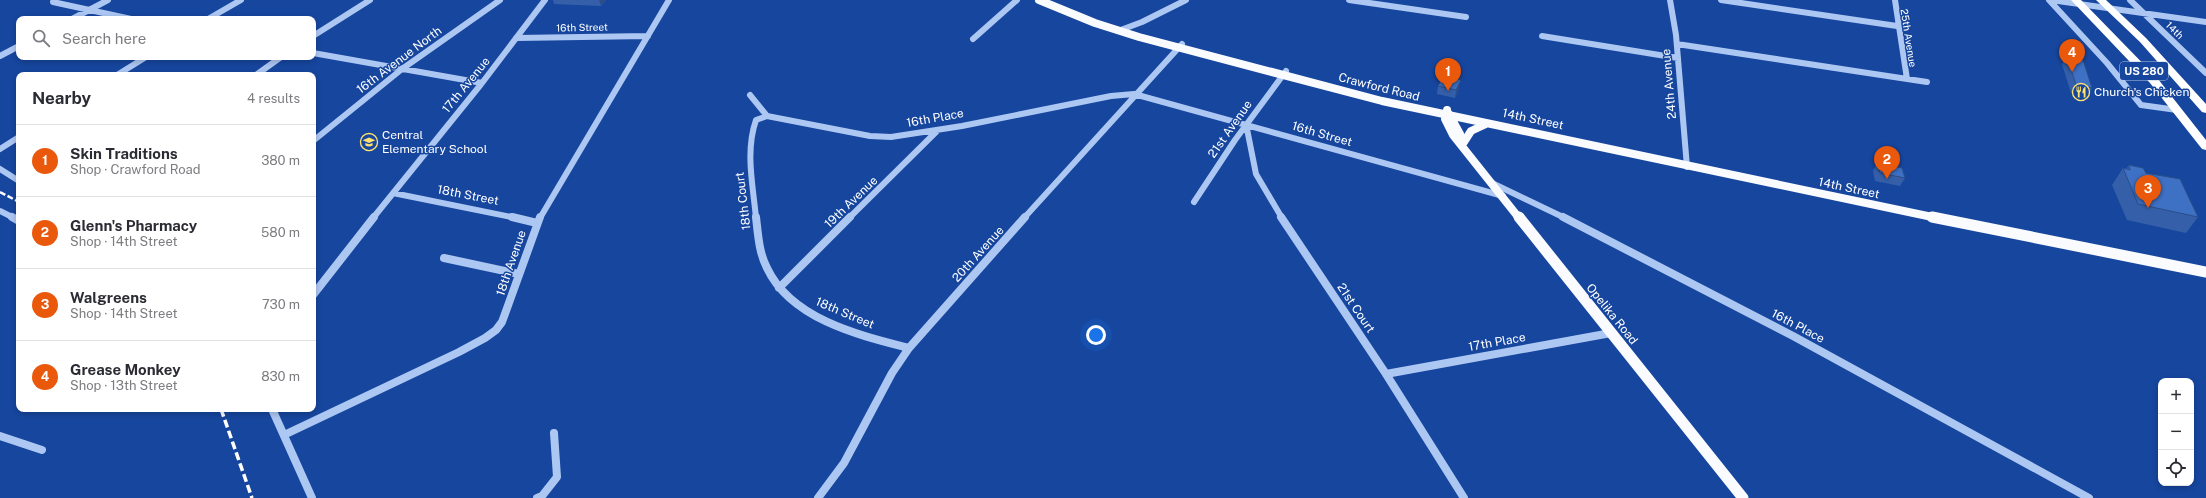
<!DOCTYPE html>
<meta charset="utf-8">
<style>
body{margin:0;font-family:"Public Sans",sans-serif;background:#f2f2f3;color:#2b2b33}
.controls{position:absolute;right:12px;bottom:12px;display:grid;overflow:hidden;border-radius:8px;box-shadow:0 2px 6px #0003}
.controls button{width:36px;height:36px;display:grid;place-items:center;padding:0;border:0;border-bottom:1px solid #e1e1e2;background:#fff;color:#2b2b33;font:20px sans-serif}
.you{position:absolute;left:1096px;top:335px;width:14px;height:14px;margin:-10px;border:3px solid #fff;border-radius:50%;background:#1a73e8;box-shadow:0 0 0 6px #1a73e833}
.badge{display:grid;place-items:center;width:26px;height:26px;border-radius:50%;background:#ea580c;color:#fff;font-size:13px;font-weight:700}
.pin{position:absolute;translate:-50% -33px;filter:drop-shadow(0 1px 2px #0008)}
.pin::after{content:'';position:absolute;top:21px;width:14px;height:12px;background:inherit;clip-path:polygon(0 0,100% 0,50% 100%)}
.list{margin:0;padding:0;list-style:none}
h2{display:flex;justify-content:space-between;align-items:center;height:52px;margin:0;padding:0 16px;font-size:17px}
h2 small{font-size:13px;font-weight:400;color:#7c7c81}
.list li{display:grid;grid-template-columns:26px 1fr auto;gap:12px;align-items:center;box-sizing:border-box;height:72px;padding:0 16px;border-top:1px solid #e1e1e2}
.list b{display:block;font-size:15px;white-space:nowrap}
.list p{margin:0;font-size:13px;white-space:nowrap;color:#7c7c81}
.list em{font-size:13px;font-style:normal;color:#7c7c81}
.icon{flex:none;width:22px;height:22px;fill:none;stroke:currentColor;stroke-width:2;stroke-linecap:round;stroke-linejoin:round}
.map{position:relative;flex:none;width:2206px;height:498px;overflow:hidden}
.search{position:absolute;background:#fff;box-shadow:0 2px 6px #0003;left:16px;top:16px;width:300px;height:44px;display:flex;align-items:center;gap:10px;box-sizing:border-box;padding:0 14px;border-radius:8px;color:#7c7c81;font-size:15px}
.panel{position:absolute;background:#fff;box-shadow:0 2px 6px #0003;left:16px;top:72px;width:300px;height:340px;border-radius:8px}
.map>svg:first-child{display:block}
.lines{fill:none;stroke-linecap:round;stroke-linejoin:round}
.minor-far1{stroke:#adc7f3;stroke-width:6}
.minor{stroke:#adc7f3;stroke-width:8}
.major-far1{stroke:#f9fbff;stroke-width:8}
.major{stroke:#f9fbff;stroke-width:11}
.highway{fill:#fff;fill-rule:evenodd}
.rail-far1{stroke:#fff;stroke-width:2.5;stroke-dasharray:6 2.5;stroke-linecap:butt}
.rail{stroke:#fff;stroke-width:3.5;stroke-dasharray:8 3.5;stroke-linecap:butt}
.wall{fill:#3560a9}
.shaded-wall{fill:#2b4e89}
.building{fill:#3e70c4;stroke:#2b4e89}
.labels{text-anchor:middle;dominant-baseline:central;stroke-width:3;stroke-linejoin:round;paint-order:stroke}
.far-street-label{font-size:10px;fill:#fff;stroke:#16469e}
.shield{fill:#16469e;stroke:#b9c8e2;stroke-width:1}
.shield-label{font-size:11px;font-weight:bold;fill:#fff}
.street-label{font-size:12px;fill:#fff;stroke:#16469e}
.poi-label{font-size:12px;fill:#fff;stroke:#16469e;text-anchor:start}
</style>
<div class="map">
<svg width="2206" height="498" viewBox="0 0 2206 498">
<rect width="100%" height="100%" fill="#16469e"/>
<g class="lines">
<path class="minor-far1" d="M 1349,0 L 1466,17
M 1670,0 L 1676,35 L 1687,167
M 1721,0 L 1897,26
M 1895,0 L 1907,79
M 2049,0 L 2107,63 L 2141,105 L 2177,110
M 2051,0 L 2206,22
M 2130,0 L 2206,73
M 53,2 L 131,19
M 72,19 L 108,0
M 208,19 L 241,0
M 1118,31 L 1142,22 L 1186,0
M 313,36 L 370,0
M 1542,36 L 1678,58
M 516,38 L 648,36
M 973,39 L 1017,0
M 1677,44 L 1927,82
M 313,53 L 482,83
M 0,56 L 19,46
M 117,75 L 146,57
M 256,75 L 281,57
M 750,95 L 767,116 L 870,136 L 891,137 L 962,126 L 1111,96 L 1134,94 L 1503,196
M 1246,124 L 1256,174 L 1282,218
M 313,141 L 402,69 L 500,0
M 0,149 L 19,137
M 0,169 L 19,181
M 1492,183 L 1565,218
M 393,193 L 516,218
M 1194,202 L 1235,140 L 1286,71
M 0,211 L 14,218
M 373,218 L 482,83 L 545,0
M 540,218 L 669,0
M 756,218 C 753,185 745,152 756,120 L 767,116
M 849,218 L 937,131
M 1024,218 L 1182,44"/>
<path class="minor" d="M 12,217 L 19,221
M 512,217 L 537,223
M 756,217 C 758,234 759,253 767,268 C 791,319 858,335 909,348
M 1281,217 L 1386,374 L 1464,498
M 1563,217 L 1793,336 L 2089,498
M 444,258 L 519,274
M 779,288 L 850,217
M 313,295 L 374,217
M 1386,374 L 1611,333
M 272,409 L 312,498
M 284,435 L 459,352 L 485,338 L 496,330 L 502,322 L 540,217
M 0,436 L 42,450
M 537,498 L 542,496 L 557,477 L 554,433
M 818,498 L 844,463 L 892,373 L 909,348 L 1025,217"/>
<path class="major-far1" d="M 1039,0 L 1095,23 L 1139,37 L 1382,101 L 1937,218
M 1447,110 L 1445,119 L 1453,135 L 1519,218
M 1449,114 L 1460,134 L 1462,145
M 1462,145 L 1471,131 L 1486,124"/>
<path class="major" d="M 1519,217 L 1743,498
M 1932,217 L 2206,272"/>
<path class="highway" d="M 2071,0 L 2081,0 L 2158,79 L 2206,140 L 2206,150 L 2202,149 L 2150,83 Z
M 2096,0 L 2106,0 L 2146,38 L 2206,104 L 2206,113 L 2202,112 L 2140,42 Z"/>
<path class="rail-far1" d="M 0,192 L 19,202"/>
<path class="rail" d="M 221,409 L 252,498"/>
</g>
<path class="wall" d="M 553,0 L 606,0 L 601,6 L 554,4 Z
M 2067,57 L 2092,88 L 2087,96 L 2071,93 L 2062,64 Z
M 1438,86 L 1459,88 L 1455,98 L 1437,94 Z
M 1877,163 L 1905,178 L 1900,186 L 1875,181 L 1873,171 Z
M 2129,165 L 2146,173 L 2198,217 L 2186,233 L 2127,220 L 2112,185 L 2123,168 L 2126,169 Z"/>
<path class="shaded-wall" d="M 599,0 L 606,0 L 601,6 Z
M 1461,80 L 1459,88 L 1455,98 L 1456,90 Z"/>
<path class="building" d="M 2067,57 L 2083,60 L 2092,88 L 2076,85 Z
M 1443,76 L 1461,80 L 1456,90 L 1438,86 Z
M 1877,163 L 1902,168 L 1905,178 L 1880,173 Z
M 2129,165 L 2143,168 L 2146,173 L 2180,179 L 2198,217 L 2138,204 L 2123,168 L 2130,170 Z"/>
<defs>
<g id="restaurant-ring" transform="scale(0.9)"><circle r="9.5" fill="#16469e" stroke="#ffe16f" stroke-width="1.5"/><path d="M-5-6h1v4h1v-4h1v4h1v-4h1v5L-1.5 .5V6h-2V.5L-5-1ZM5-6V6H3V1.5H1.5Q1.5-4 5-6Z" fill="#ffe16f"/></g>
<g id="school-ring" transform="scale(0.9)"><circle r="9.5" fill="#16469e" stroke="#ffe16f" stroke-width="1.5"/><path d="M0-5L7-2L0 1L-7-2ZM-4 1L0 2.5L4 1V4Q0 6-4 4Z" fill="#ffe16f"/></g>
</defs>
<g fill-rule="evenodd">
<use href="#restaurant-ring" x="2081" y="92"/>
<use href="#school-ring" x="369" y="142"/>
</g>
<g class="labels">
<g class="far-street-label">
<text transform="translate(582 27) rotate(-1)">16th Street</text>
<text transform="translate(2175 30) rotate(45)">14th</text>
<text transform="translate(1909 38) rotate(81)">25th Avenue</text>
</g>
<rect class="shield" x="2120" y="62" width="48" height="18" rx="3"/>
<g class="shield-label">
<text x="2144" y="71">US 280</text>
</g>
<g class="street-label">
<text transform="translate(399 60) rotate(-37)">16th Avenue North</text>
<text transform="translate(1669 84) rotate(-95)">24th Avenue</text>
<text transform="translate(466 85) rotate(-51)">17th Avenue</text>
<text transform="translate(1379 87) rotate(14)">Crawford Road</text>
<text transform="translate(935 118) rotate(-10)">16th Place</text>
<text transform="translate(1533 119) rotate(12)">14th Street</text>
<text transform="translate(1230 129) rotate(-55)">21st Avenue</text>
<text transform="translate(1322 134) rotate(16)">16th Street</text>
<text transform="translate(1849 188) rotate(12)">14th Street</text>
<text transform="translate(468 195) rotate(11)">18th Street</text>
<text transform="translate(743 201) rotate(-97)">18th Court</text>
<text transform="translate(851 202) rotate(-44)">19th Avenue</text>
<text transform="translate(978 254) rotate(-48)">20th Avenue</text>
<text transform="translate(511 263) rotate(-71)">18th Avenue</text>
<text transform="translate(1356 308) rotate(56)">21st Court</text>
<text transform="translate(845 313) rotate(23)">18th Street</text>
<text transform="translate(1612 314) rotate(51)">Opelika Road</text>
<text transform="translate(1798 326) rotate(28)">16th Place</text>
<text transform="translate(1497 342) rotate(-10)">17th Place</text>
</g>
<g class="poi-label">
<text x="2094" y="92">Church's Chicken</text>
<text x="382" y="135">Central<tspan x="382" dy="14">Elementary School</tspan></text>
</g>
</g>
</svg>
<div class="controls">
<button>+</button>
<button>−</button>
<button><svg class="icon" aria-label="locate" viewBox="0 0 24 24"><circle cx="12" cy="12" r="6"/><path d="M12 2v4M12 18v4M2 12h4M18 12h4"/></svg></button>
</div>
<div class="you"></div>
<div class="pin badge" style="left:1448px;top:91px">1</div>
<div class="pin badge" style="left:1887px;top:179px">2</div>
<div class="pin badge" style="left:2148px;top:208px">3</div>
<div class="pin badge" style="left:2072px;top:72px">4</div>
<div class="search"><svg class="icon" aria-label="search" viewBox="0 0 24 24"><circle cx="10" cy="10" r="6"/><path d="M15 15l6 6"/></svg>Search here</div>
<section class="panel">
<h2>Nearby<small>4 results</small></h2>
<ul class="list">
<li><span class="badge">1</span><div><b>Skin Traditions</b><p>Shop · Crawford Road</p></div><em>380 m</em></li>
<li><span class="badge">2</span><div><b>Glenn's Pharmacy</b><p>Shop · 14th Street</p></div><em>580 m</em></li>
<li><span class="badge">3</span><div><b>Walgreens</b><p>Shop · 14th Street</p></div><em>730 m</em></li>
<li><span class="badge">4</span><div><b>Grease Monkey</b><p>Shop · 13th Street</p></div><em>830 m</em></li>
</ul>
</section>
</div>
